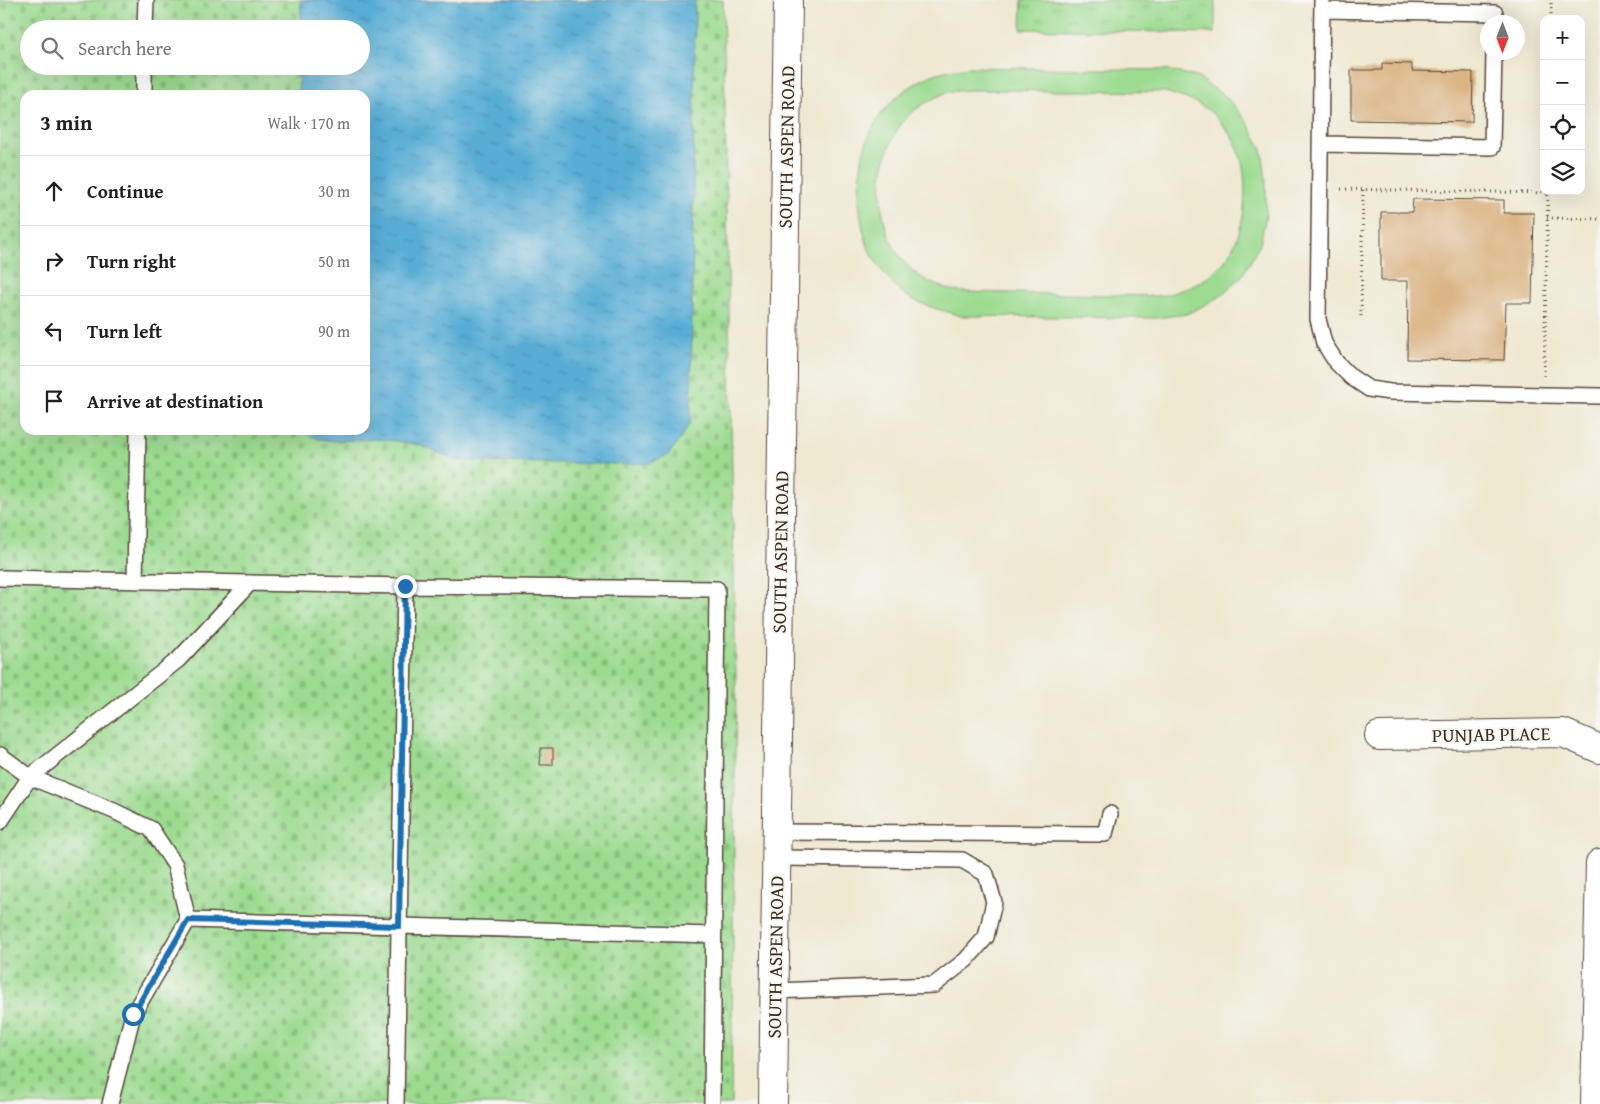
<!DOCTYPE html>
<meta charset="utf-8">
<style>
body{margin:0;font-family:"Gentium Book Plus",serif;background:#f2f2f2;color:#202124}
.controls{position:absolute;right:15px;top:15px;display:grid;overflow:hidden;border-radius:10px;box-shadow:0 5px 20px #0002}
.controls button{width:45px;height:45px;display:grid;place-items:center;padding:0;border:0;border-bottom:1px solid #e0e0e0;background:#fff;color:#202124;font:25px sans-serif}
.compass{position:absolute;left:1480px;top:15px;width:45px;height:45px;border-radius:50%;background:#fff;box-shadow:0 5px 20px #0002;rotate:180deg}
.stop{position:absolute;width:15px;height:15px;margin:-11px;border:4px solid #1f6fb2;border-radius:50%;background:#fff}
.stop.end{background:#1f6fb2;border-color:#fff;box-shadow:0 1px 5px #0008}
.list{margin:0;padding:0;list-style:none}
h2{display:flex;justify-content:space-between;align-items:center;height:65px;margin:0;padding:0 20px;font-size:21px}
h2 small{font-size:16px;font-weight:400;color:#757577}
.list li{display:grid;grid-template-columns:32px 1fr auto;gap:15px;align-items:center;box-sizing:border-box;height:70px;padding:0 20px;border-top:1px solid #e0e0e0}
.list b{display:block;font-size:19px;white-space:nowrap}
.list em{font-size:16px;font-style:normal;color:#757577}
.icon{flex:none;width:28px;height:28px;fill:none;stroke:currentColor;stroke-width:2;stroke-linecap:round;stroke-linejoin:round}
.map{position:relative;flex:none;width:1600px;height:1104px;overflow:hidden}
.search{position:absolute;background:#fff;box-shadow:0 5px 20px #0002;left:20px;top:20px;width:350px;height:55px;display:flex;align-items:center;gap:12px;box-sizing:border-box;padding:0 18px;border-radius:28px;color:#757577;font-size:19px}
.panel{position:absolute;background:#fff;box-shadow:0 5px 20px #0002;left:20px;top:90px;width:350px;height:345px;border-radius:15px}
.map>svg:first-child{display:block}
.grass{fill:url(#grass-tufts);stroke:#6c8257}
.cemetery{fill:url(#cemetery-stones);stroke:#6c8257;fill-rule:evenodd}
.garden{fill:#9cdb90;stroke:#6c8257;fill-rule:evenodd}
.water{fill:url(#water-ripples);stroke:#4a6c7a}
.building{fill:#dcb586}
.lines{fill:none;stroke-linecap:round;stroke-linejoin:round}
.lane-casing{stroke:#564739;stroke-width:18}
.street-casing{stroke:#564739;stroke-width:30}
.secondary-casing{stroke:#564739;stroke-width:30}
.path{stroke:#564739;stroke-width:3;stroke-dasharray:1 4;stroke-linecap:butt}
.lane{stroke:#fff;stroke-width:15}
.street{stroke:#fff;stroke-width:28}
.secondary{stroke:#fff;stroke-width:28}
.route{stroke:#1f6fb2;stroke-width:6}
.labels{text-anchor:middle;dominant-baseline:central;stroke-width:4;stroke-linejoin:round;paint-order:stroke}
.street-label{font-size:19px;fill:#3b2a1e;stroke:#f6f6f2}
</style>
<div class="map">
<svg width="1600" height="1104" viewBox="0 0 1600 1104">
<defs>
<pattern id="grass-tufts" width="24" height="20" patternUnits="userSpaceOnUse" patternTransform="scale(1.25)"><rect width="24" height="20" fill="#9cdb90"/><path d="M3 7l-1-3M5 7V3M7 7l1-3M15 17l-1-3M17 17v-4M19 17l1-3" fill="none" stroke="#87bc7c"/></pattern>
<pattern id="cemetery-stones" width="16" height="16" patternUnits="userSpaceOnUse" patternTransform="scale(1.25)"><rect width="16" height="16" fill="#9cdb90"/><path d="M2 7V4a2 2 0 0 1 4 0v3zM10 15v-3a2 2 0 0 1 4 0v3z" fill="#87bc7c"/></pattern>
<pattern id="water-ripples" width="26" height="14" patternUnits="userSpaceOnUse" patternTransform="scale(1.25)"><rect width="26" height="14" fill="#59add5"/><path d="M2 4q2-2 4 0t4 0M15 11q2-2 4 0t4 0" fill="none" stroke="#4b8dac"/></pattern>
</defs>
<rect width="100%" height="100%" fill="#f6f6f2"/>
<filter id="ink" filterUnits="userSpaceOnUse"><feTurbulence type="fractalNoise" baseFrequency=".02" numOctaves="2"/><feDisplacementMap in="SourceGraphic" scale="10" xChannelSelector="R" yChannelSelector="G"/><feConvolveMatrix kernelMatrix="1 2 1 2 8 2 1 2 1" color-interpolation-filters="sRGB"/></filter>
<filter id="wash" filterUnits="userSpaceOnUse"><feTurbulence type="fractalNoise" baseFrequency=".0096" numOctaves="4" result="noise"/><feDisplacementMap in="SourceGraphic" scale="20" xChannelSelector="R" yChannelSelector="G"/><feGaussianBlur stdDeviation="1.12" result="paint"/><feColorMatrix in="noise" values="0 0 0 0 0 0 0 0 0 0 0 0 0 0 0 0 0 1.4 0 .05"/><feComposite in="paint" operator="in"/></filter>
<g filter="url(#wash)">
<rect width="100%" height="100%" fill="#efe9d2"/>
<path class="grass" d="M 1022,0 L 1215,0 L 1215,33 L 1021,29 Z"/>
<path class="cemetery" d="M 0,0 L 723,0 L 736,683 L 731,1104 L 0,1104 ZM 29,29 L 361,29 L 361,66 L 29,66 ZM 25,95 L 365,95 L 365,430 L 25,430 Z"/>
<path class="garden" d="M 967,67 L 1167,70 L 1197,77 L 1226,97 L 1246,120 L 1262,149 L 1266,180 L 1266,215 L 1260,245 L 1242,276 L 1218,298 L 1187,314 L 1155,318 L 961,316 C 945,311 919,305 905,295 C 892,285 874,262 868,247 C 853,204 855,142 887,107 C 900,92 919,80 937,73 C 947,70 957,69 967,67 ZM 969,90 L 1165,92 C 1181,97 1200,102 1213,114 C 1223,124 1235,138 1239,152 C 1250,184 1246,235 1224,262 C 1208,282 1185,290 1161,296 L 965,292 C 901,286 874,230 883,172 C 886,152 893,132 907,117 C 917,107 933,98 946,93 C 953,91 962,91 969,90 Z"/>
<path class="water" d="M 301,0 L 695,0 L 691,404 L 690,423 L 679,441 L 668,455 L 649,463 L 627,464 L 489,462 L 455,460 L 420,445 L 397,441 L 377,439 L 334,441 L 319,439 L 307,434 L 305,430 L 365,430 L 365,95 L 298,95 L 299,66 L 361,66 L 361,29 L 300,29 Z"/>
<g id="blocks">
<path class="building" d="M 1382,63 L 1412,64 L 1412,71 L 1473,72 L 1472,122 L 1351,120 L 1351,70 L 1382,70 Z
M 1413,199 L 1504,200 L 1504,213 L 1534,213 L 1532,303 L 1506,303 L 1504,360 L 1407,359 L 1408,281 L 1381,281 L 1381,212 L 1412,212 Z
M 541,748 L 553,748 L 553,765 L 540,765 Z"/>
</g>
</g>
<g filter="url(#ink)">
<use href="#blocks" fill-opacity="0" stroke="#564739" stroke-width="1"/>
<g class="lines">
<g class="lane-casing">
<path id="lane" d="M 1322,0 L 1318,319 L 1324,343 L 1336,362 L 1351,377 L 1369,389 L 1390,392 L 1600,396
M 1322,10 L 1495,13 L 1495,22
M 145,29 L 146,0
M 144,95 L 144,66
M 1321,144 L 1492,147 L 1494,52
M 0,578 L 405,586 L 717,589 L 712,1104
M 135,581 L 138,430
M 0,755 L 30,777 L 114,811 L 151,829 L 175,865 L 188,920 L 133,1014 L 110,1104
M 0,822 L 30,777 L 179,659 L 250,583
M 777,832 L 1105,834 L 1110,814
M 188,920 L 713,935
M 774,991 L 934,985 L 966,960 L 986,937 L 994,902 L 986,874 L 962,860 L 776,858
M 396,1104 L 405,586"/>
</g>
<g class="street-casing">
<path id="street" d="M 1379,736 L 1563,733 L 1600,749
M 1595,1104 L 1600,863"/>
</g>
<g class="secondary-casing">
<path id="secondary" d="M 773,1104 L 788,0"/>
</g>
<path class="path" d="M 1551,19 L 1551,0
M 1341,189 L 1548,193
M 1547,218 L 1600,219
M 1361,316 L 1363,189
M 1544,376 L 1548,192"/>
<use href="#lane" class="lane"/>
<use href="#street" class="street"/>
<use href="#secondary" class="secondary"/>
</g>
</g>
<g class="lines" filter="url(#ink)">
<path class="route" d="M 133,1014 L 188,920 L 399,926 L 405,586"/>
</g>
<g class="labels">
<g class="street-label">
<text transform="translate(786 147) rotate(-89)">SOUTH ASPEN ROAD</text>
<text transform="translate(780 552) rotate(-89)">SOUTH ASPEN ROAD</text>
<text transform="translate(1491 734) rotate(-1)">PUNJAB PLACE</text>
<text transform="translate(775 957) rotate(-89)">SOUTH ASPEN ROAD</text>
</g>
</g>
</svg>
<div class="controls">
<button>+</button>
<button>−</button>
<button><svg class="icon" aria-label="locate" viewBox="0 0 24 24"><circle cx="12" cy="12" r="6"/><path d="M12 2v4M12 18v4M2 12h4M18 12h4"/></svg></button>
<button><svg class="icon" aria-label="layers" viewBox="0 0 24 24"><path d="M12 4l9 5-9 5-9-5zM3 14l9 5 9-5"/></svg></button>
</div>
<svg class="compass" viewBox="-18 -18 36 36"><path d="M0-13l5 13h-10z" fill="#e53935"/><path d="M0 13l5-13h-10z" fill="#757577"/></svg>
<div class="stop" style="left:133px;top:1014px"></div>
<div class="stop end" style="left:405px;top:586px"></div>
<div class="search"><svg class="icon" aria-label="search" viewBox="0 0 24 24"><circle cx="10" cy="10" r="6"/><path d="M15 15l6 6"/></svg>Search here</div>
<section class="panel">
<h2>3 min<small>Walk · 170 m</small></h2>
<ul class="list">
<li><svg class="icon" aria-label="ahead" viewBox="0 0 24 24"><path d="M12 20V5M6 11l6-6 6 6"/></svg><div><b>Continue</b></div><em>30 m</em></li>
<li><svg class="icon" aria-label="right" viewBox="0 0 24 24"><path d="M7 20v-9h11M14 6l5 5-5 5"/></svg><div><b>Turn right</b></div><em>50 m</em></li>
<li><svg class="icon" aria-label="left" viewBox="0 0 24 24"><path d="M17 20v-9H6M10 6l-5 5 5 5"/></svg><div><b>Turn left</b></div><em>90 m</em></li>
<li><svg class="icon" aria-label="arrive" viewBox="0 0 24 24"><path d="M6 21V4h12l-3 4 3 4H6"/></svg><div><b>Arrive at destination</b></div></li>
</ul>
</section>
</div>
